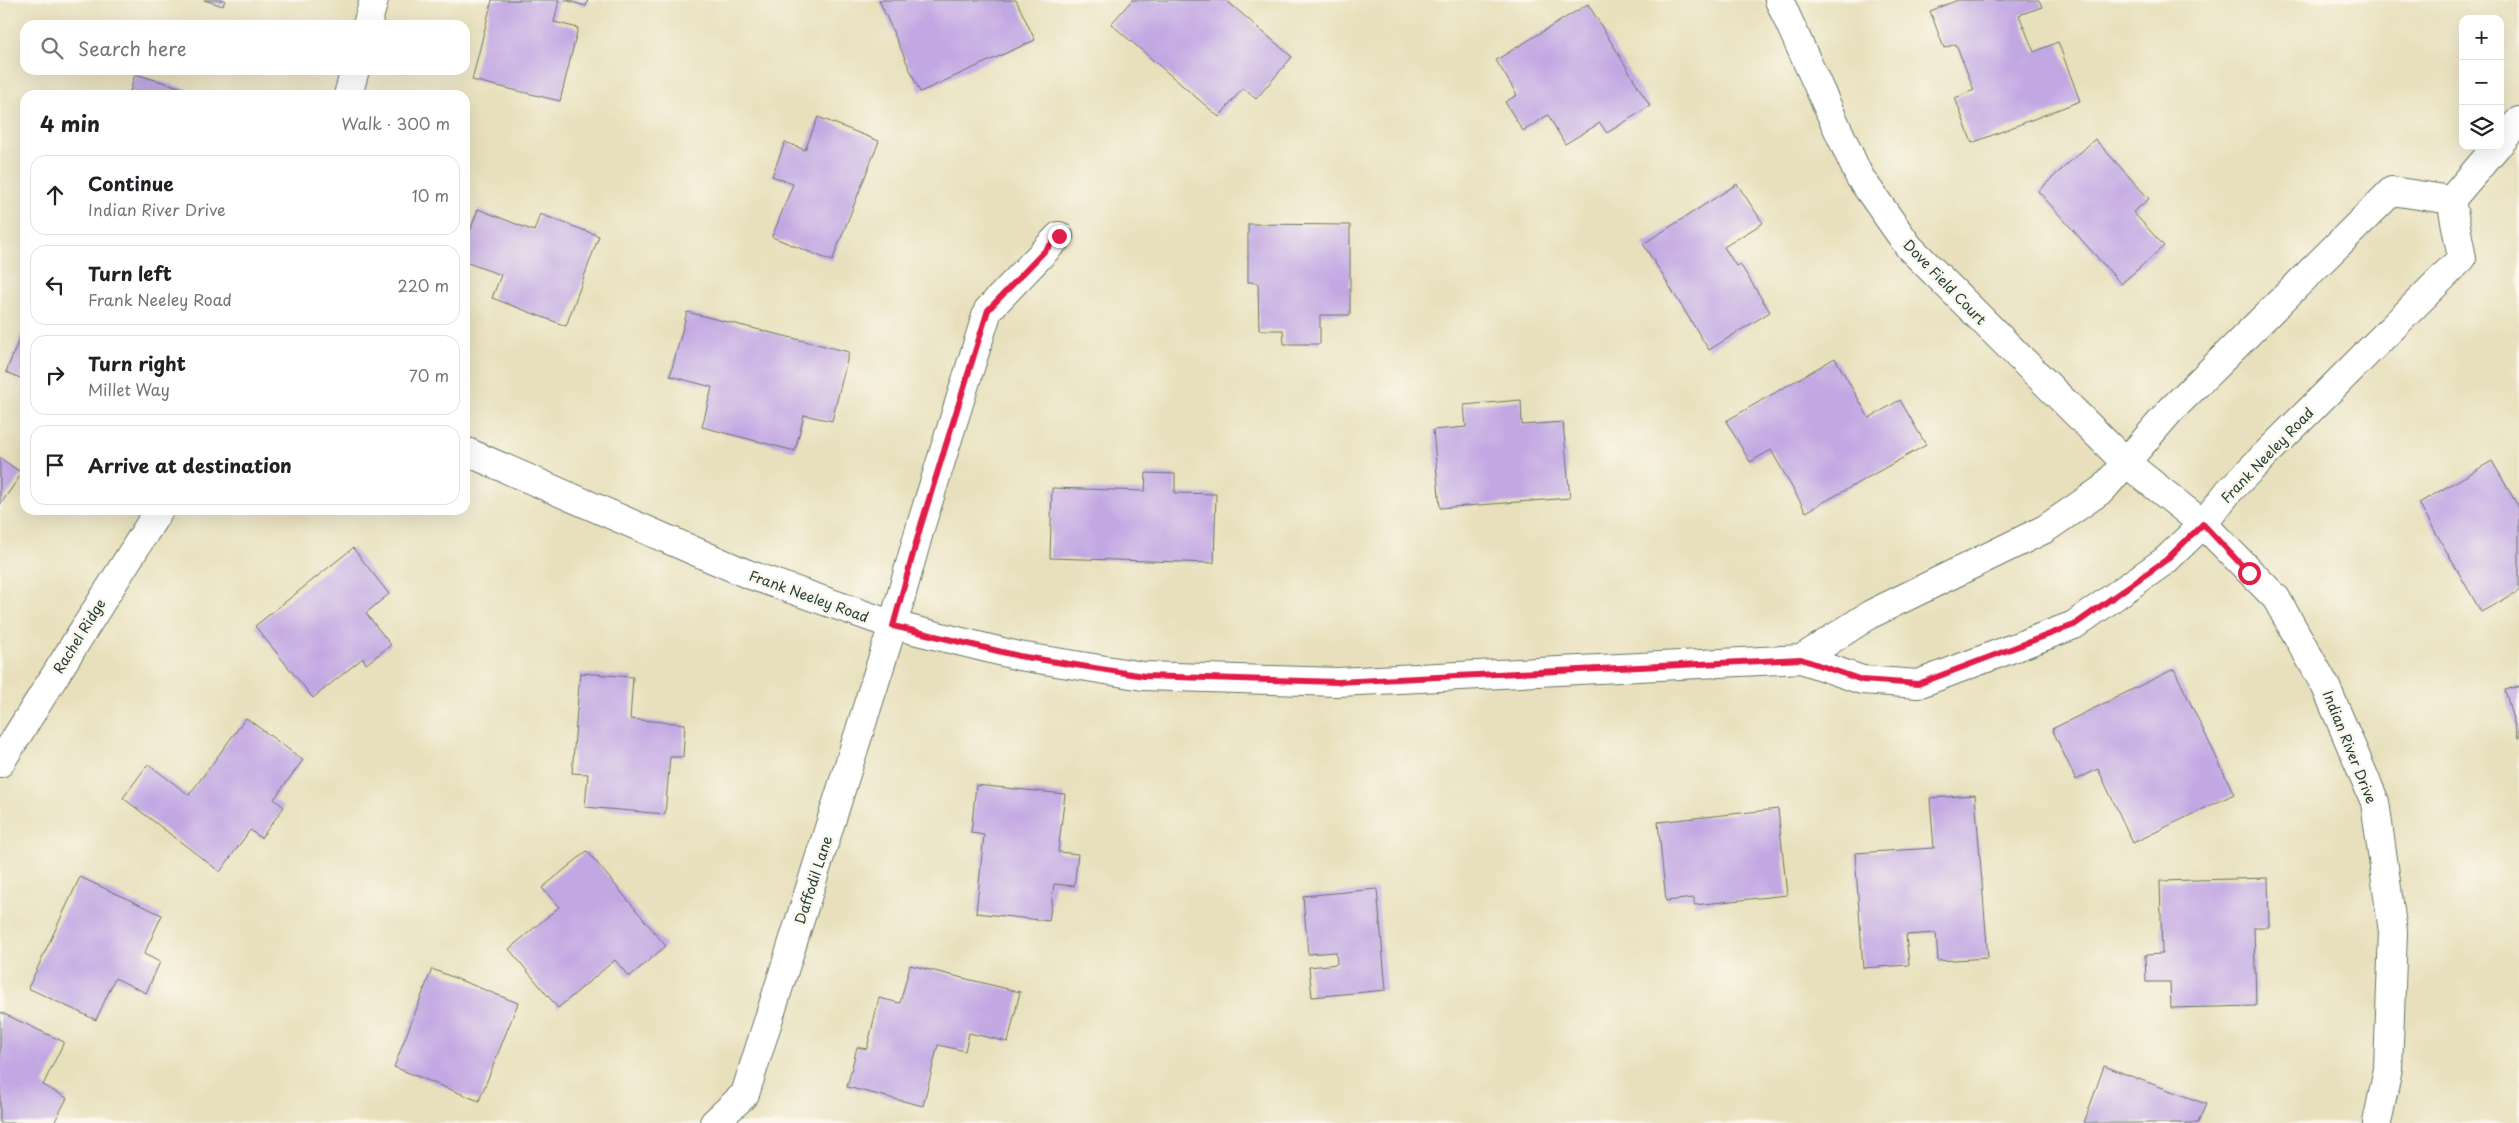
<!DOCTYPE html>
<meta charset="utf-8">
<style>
body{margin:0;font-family:"Playpen Sans",sans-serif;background:#f2f2f2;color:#202124}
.controls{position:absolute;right:15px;top:15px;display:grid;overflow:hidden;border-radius:10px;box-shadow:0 5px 20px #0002}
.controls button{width:45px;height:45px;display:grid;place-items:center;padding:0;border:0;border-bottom:1px solid #e0e0e0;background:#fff;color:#202124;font:25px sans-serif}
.stop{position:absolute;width:15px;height:15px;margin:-11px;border:4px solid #e11d48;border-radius:50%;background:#fff}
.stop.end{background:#e11d48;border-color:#fff;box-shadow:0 1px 5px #0008}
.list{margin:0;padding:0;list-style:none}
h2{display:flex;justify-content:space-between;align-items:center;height:65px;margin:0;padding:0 20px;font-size:21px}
h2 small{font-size:16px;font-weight:400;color:#757577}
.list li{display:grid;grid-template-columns:32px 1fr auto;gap:15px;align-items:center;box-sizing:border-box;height:80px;margin:0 10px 10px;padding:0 10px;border:1px solid #e0e0e0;border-radius:15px}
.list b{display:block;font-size:19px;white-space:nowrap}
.list p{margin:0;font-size:16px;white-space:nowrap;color:#757577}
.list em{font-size:16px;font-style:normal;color:#757577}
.icon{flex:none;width:28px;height:28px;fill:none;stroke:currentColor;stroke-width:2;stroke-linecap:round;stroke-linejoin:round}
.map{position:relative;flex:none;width:2519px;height:1123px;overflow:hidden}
.search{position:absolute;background:#fff;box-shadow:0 5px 20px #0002;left:20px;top:20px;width:450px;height:55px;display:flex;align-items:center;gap:12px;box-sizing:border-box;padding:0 18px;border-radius:15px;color:#757577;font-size:19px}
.panel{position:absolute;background:#fff;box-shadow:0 5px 20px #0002;left:20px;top:90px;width:450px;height:425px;border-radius:15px}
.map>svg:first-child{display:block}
.building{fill:#c2a8e3}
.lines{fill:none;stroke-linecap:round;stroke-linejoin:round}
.street-casing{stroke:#657664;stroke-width:30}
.street{stroke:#fff;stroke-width:28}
.route{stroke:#e11d48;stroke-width:6}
.labels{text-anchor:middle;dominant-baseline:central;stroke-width:5;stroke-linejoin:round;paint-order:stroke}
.street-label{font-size:14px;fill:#1f3d34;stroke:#fbf7ec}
</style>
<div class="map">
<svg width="2519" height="1123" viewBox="0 0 2519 1123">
<rect width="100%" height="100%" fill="#fbf7ec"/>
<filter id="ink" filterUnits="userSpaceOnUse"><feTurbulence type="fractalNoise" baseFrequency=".02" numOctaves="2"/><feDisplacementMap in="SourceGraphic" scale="10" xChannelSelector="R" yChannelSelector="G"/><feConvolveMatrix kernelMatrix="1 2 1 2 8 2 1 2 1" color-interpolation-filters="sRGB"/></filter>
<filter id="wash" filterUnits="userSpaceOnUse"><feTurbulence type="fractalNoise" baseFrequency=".0096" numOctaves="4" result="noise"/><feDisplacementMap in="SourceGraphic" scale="20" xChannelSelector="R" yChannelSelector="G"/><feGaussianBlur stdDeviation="1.12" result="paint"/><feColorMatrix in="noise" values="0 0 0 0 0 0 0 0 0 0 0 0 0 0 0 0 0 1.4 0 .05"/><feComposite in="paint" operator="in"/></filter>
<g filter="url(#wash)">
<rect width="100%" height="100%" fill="#e8e0bc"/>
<g id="blocks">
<path class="building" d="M 204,0 L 225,0 L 223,6 Z
M 492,0 L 559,0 L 554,22 L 578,28 L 560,101 L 472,80 Z
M 565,0 L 588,0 L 586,6 Z
M 879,0 L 1016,0 L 1035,40 L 920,92 Z
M 1132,0 L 1226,0 L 1292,57 L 1256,99 L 1243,88 L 1219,117 L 1111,24 Z
M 1958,0 L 2039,0 L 2042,7 L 2019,15 L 2034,52 L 2058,42 L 2080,101 L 1972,143 L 1955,98 L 1974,90 L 1956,44 L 1944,48 L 1930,11 Z
M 1588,4 L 1650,106 L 1607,133 L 1600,123 L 1565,144 L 1548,115 L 1523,131 L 1505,102 L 1517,95 L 1496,60 Z
M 135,74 L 200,93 L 200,95 L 129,95 Z
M 818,117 L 879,141 L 832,261 L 772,237 L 793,184 L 772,176 L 785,142 L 805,150 Z
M 2095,139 L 2149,199 L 2133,212 L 2164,246 L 2121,284 L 2038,191 Z
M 1737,184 L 1763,223 L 1724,247 L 1736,266 L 1740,264 L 1770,312 L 1709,350 L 1643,244 Z
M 478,209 L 534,231 L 540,214 L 599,236 L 566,326 L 492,298 L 501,275 L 465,262 L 465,245 Z
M 1248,224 L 1350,225 L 1350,315 L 1320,315 L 1320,344 L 1284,344 L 1283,330 L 1259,330 L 1258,283 L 1248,282 Z
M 687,312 L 849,352 L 832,421 L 804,415 L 795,451 L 702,427 L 712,387 L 670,376 Z
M 25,325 L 25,380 L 6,372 Z
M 1835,358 L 1869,418 L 1900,400 L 1926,445 L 1806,512 L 1771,450 L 1750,462 L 1726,421 Z
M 1521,400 L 1522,425 L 1563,422 L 1570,498 L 1440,508 L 1433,430 L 1466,427 L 1464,405 Z
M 0,458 L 22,473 L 0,505 Z
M 2492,461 L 2519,508 L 2519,591 L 2481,612 L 2419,503 Z
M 1146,473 L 1175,474 L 1175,493 L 1216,494 L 1214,563 L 1050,558 L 1052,488 L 1145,491 Z
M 353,548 L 389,594 L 366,613 L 391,645 L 366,664 L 363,658 L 313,698 L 255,626 Z
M 2174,669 L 2234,794 L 2133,843 L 2098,769 L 2076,780 L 2052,729 Z
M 580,673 L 633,677 L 630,719 L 685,724 L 683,757 L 670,757 L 665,814 L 585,807 L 588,774 L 572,773 Z
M 2519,686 L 2519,738 L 2518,738 L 2505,690 Z
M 246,718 L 303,760 L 274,799 L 284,807 L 261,838 L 250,830 L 220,872 L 123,798 L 148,764 L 189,795 Z
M 976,785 L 1065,794 L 1058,852 L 1078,854 L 1074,886 L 1054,884 L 1049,921 L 976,913 L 984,835 L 971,833 Z
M 1975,795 L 1988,958 L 1938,961 L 1936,933 L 1906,935 L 1909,965 L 1863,968 L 1855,853 L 1934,848 L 1930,798 Z
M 1778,809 L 1787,895 L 1694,905 L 1694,898 L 1666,901 L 1658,822 Z
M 587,851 L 666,946 L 629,977 L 615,960 L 558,1008 L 509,949 L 559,907 L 542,888 Z
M 80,877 L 162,915 L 144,954 L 160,962 L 146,993 L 115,978 L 96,1020 L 28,988 Z
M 2268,878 L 2269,927 L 2254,927 L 2256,1006 L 2171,1008 L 2170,982 L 2146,982 L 2145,955 L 2162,954 L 2160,881 Z
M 1377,889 L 1386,990 L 1312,997 L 1309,967 L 1337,964 L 1336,952 L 1308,954 L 1303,896 Z
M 910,965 L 1020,992 L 1008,1042 L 969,1033 L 965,1051 L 938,1045 L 923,1106 L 847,1087 L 857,1047 L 867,1049 L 879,998 L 900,1003 Z
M 432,969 L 518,1003 L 479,1101 L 394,1067 Z
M 0,1012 L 64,1042 L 43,1085 L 67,1098 L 54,1123 L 0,1123 Z
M 2104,1066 L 2206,1104 L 2198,1123 L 2084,1123 Z"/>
</g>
</g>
<g filter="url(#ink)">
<use href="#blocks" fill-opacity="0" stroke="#657664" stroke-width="1"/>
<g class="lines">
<g class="street-casing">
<path id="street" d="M 1779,0 L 1859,176 L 1909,247 L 2125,462 L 2203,524 L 2276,598 L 2326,687 L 2375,802 L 2393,932 L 2388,1069 L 2377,1123
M 367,25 L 374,0
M 348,95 L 355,70
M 2500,143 L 2519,121
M 2451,200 L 2497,146
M 465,451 L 745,573 L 893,625 L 1019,656 L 1143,676 L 1338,682 L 1801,659 L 1862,680 L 1918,684 L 2074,625 L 2166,560 L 2203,524 L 2229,491 L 2462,258 L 2451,200
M 1801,659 L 1871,614 L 2045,529 L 2103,489 L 2170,411 L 2392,191 L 2451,200
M 0,763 L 159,510
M 714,1123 L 745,1094 L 893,625 L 921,525 L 988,310 L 1059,236"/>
</g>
<use href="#street" class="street"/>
</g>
</g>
<g class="lines" filter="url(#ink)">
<path class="route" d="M 1059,236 L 988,310 L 921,525 L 893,626 L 1019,656 L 1144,676 L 1338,682 L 1801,659 L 1862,680 L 1918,684 L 2074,625 L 2166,560 L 2203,524 L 2249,573"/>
</g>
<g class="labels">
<g class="street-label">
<text transform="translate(1945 282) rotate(46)">Dove Field Court</text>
<text transform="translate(2267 455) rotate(-46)">Frank Neeley Road</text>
<text transform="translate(809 596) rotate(20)">Frank Neeley Road</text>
<text transform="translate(79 636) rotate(-58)">Rachel Ridge</text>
<text transform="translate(2350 747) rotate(68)">Indian River Drive</text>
<text transform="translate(813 880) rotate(-72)">Daffodil Lane</text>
</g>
</g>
</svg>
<div class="controls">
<button>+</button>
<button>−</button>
<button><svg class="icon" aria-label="layers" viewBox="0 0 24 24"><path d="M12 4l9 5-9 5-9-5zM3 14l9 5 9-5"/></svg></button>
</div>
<div class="stop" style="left:2249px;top:573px"></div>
<div class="stop end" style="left:1059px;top:236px"></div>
<div class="search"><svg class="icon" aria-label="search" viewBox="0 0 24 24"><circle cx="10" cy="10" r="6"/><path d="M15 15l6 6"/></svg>Search here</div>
<section class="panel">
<h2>4 min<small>Walk · 300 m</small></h2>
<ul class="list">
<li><svg class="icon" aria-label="ahead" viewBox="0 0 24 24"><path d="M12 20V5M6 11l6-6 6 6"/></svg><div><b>Continue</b><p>Indian River Drive</p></div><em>10 m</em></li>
<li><svg class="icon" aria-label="left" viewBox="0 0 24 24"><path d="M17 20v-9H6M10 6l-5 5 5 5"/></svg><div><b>Turn left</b><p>Frank Neeley Road</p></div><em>220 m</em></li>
<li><svg class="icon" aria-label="right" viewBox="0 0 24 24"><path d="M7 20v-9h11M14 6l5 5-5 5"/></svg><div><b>Turn right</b><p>Millet Way</p></div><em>70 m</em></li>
<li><svg class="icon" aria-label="arrive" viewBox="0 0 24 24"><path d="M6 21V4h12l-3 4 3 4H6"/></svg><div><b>Arrive at destination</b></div></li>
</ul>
</section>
</div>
